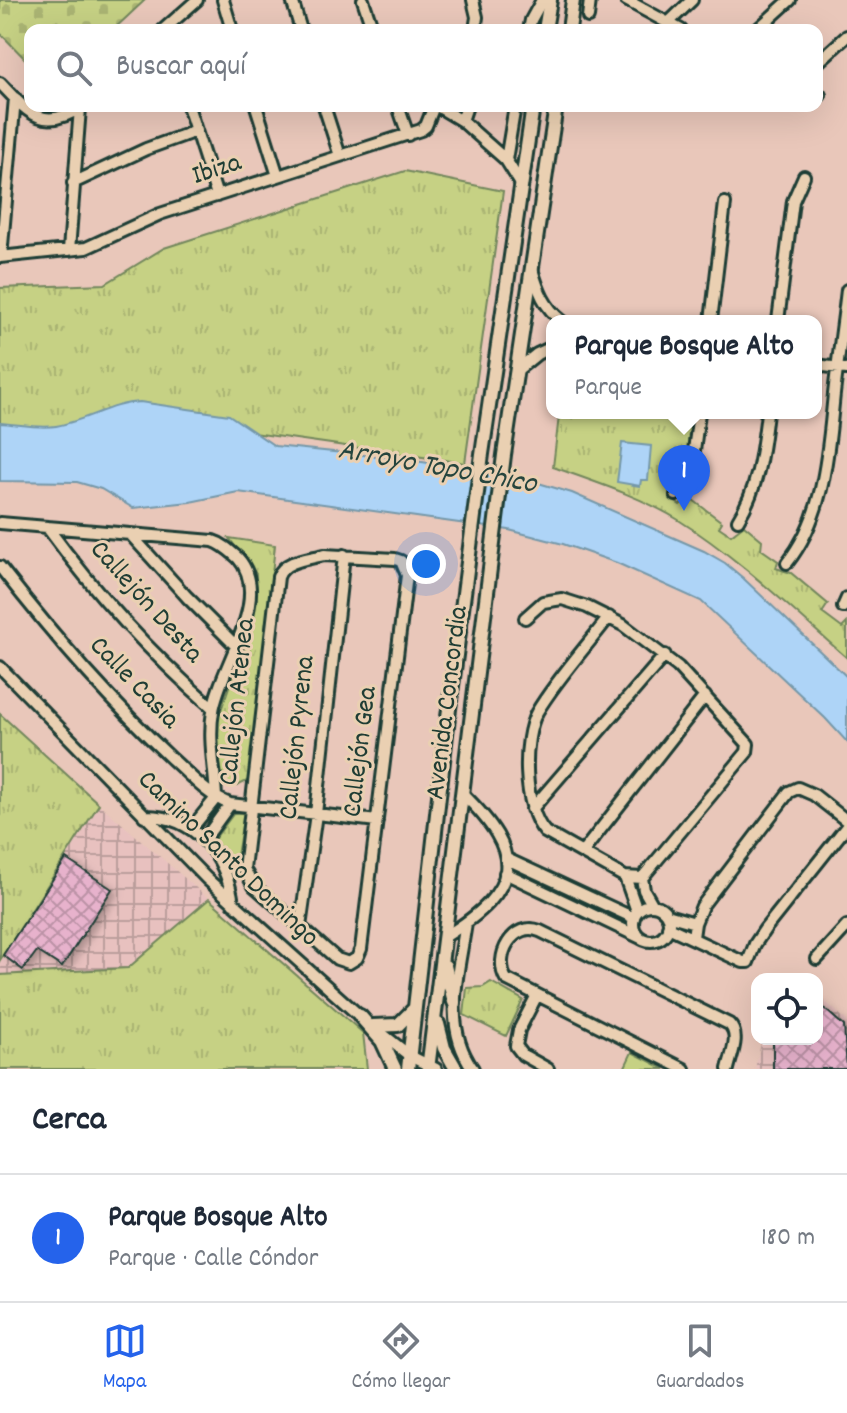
<!DOCTYPE html>
<html lang="es">
<meta charset="utf-8">
<style>
body{margin:0;font-family:Dekko,sans-serif;background:#f6f6f7;color:#1f2937}
.controls{position:absolute;right:24px;bottom:24px;display:grid;overflow:hidden;border-radius:16px;box-shadow:0 8px 32px #0002}
.controls button{width:72px;height:72px;display:grid;place-items:center;padding:0;border:0;border-bottom:2px solid #e0e1e3;background:#fff;color:#1f2937;font:40px sans-serif}
.you{position:absolute;left:426px;top:564px;width:28px;height:28px;margin:-20px;border:6px solid #fff;border-radius:50%;background:#1a73e8;box-shadow:0 0 0 12px #1a73e833}
.badge{display:grid;place-items:center;width:52px;height:52px;border-radius:50%;background:#2563eb;color:#fff;font-size:26px;font-weight:700}
.pin{position:absolute;translate:-50% -66px;filter:drop-shadow(0 2px 4px #0008)}
.pin::after{content:'';position:absolute;top:42px;width:28px;height:24px;background:inherit;clip-path:polygon(0 0,100% 0,50% 100%)}
.popup{position:absolute;left:546px;top:315px;width:276px;height:104px;box-sizing:border-box;display:grid;place-content:center;border-radius:16px;background:#fff;filter:drop-shadow(0 2px 6px #0005);font-size:26px;white-space:nowrap;color:#747a83}
.popup b{font-size:30px;color:#1f2937}
.popup::after{content:'';position:absolute;left:50%;top:100%;margin-left:-16px;border:16px solid transparent;border-top-color:#fff}
.list{margin:0;padding:0;list-style:none}
h2{display:flex;justify-content:space-between;align-items:center;height:104px;margin:0;padding:0 32px;font-size:34px}
h2 small{font-size:26px;font-weight:400;color:#747a83}
.list li{display:grid;grid-template-columns:52px 1fr auto;gap:24px;align-items:center;box-sizing:border-box;height:128px;padding:0 32px;border-top:2px solid #e0e1e3}
.list b{display:block;font-size:30px;white-space:nowrap}
.list p{margin:0;font-size:26px;white-space:nowrap;color:#747a83}
.list em{font-size:26px;font-style:normal;color:#747a83}
.icon{flex:none;width:44px;height:44px;fill:none;stroke:currentColor;stroke-width:2;stroke-linecap:round;stroke-linejoin:round}
.map{position:relative;flex:none;width:847px;height:1069px;overflow:hidden}
.search{position:absolute;background:#fff;box-shadow:0 8px 32px #0002;left:24px;right:24px;top:24px;height:88px;display:flex;align-items:center;gap:20px;box-sizing:border-box;padding:0 28px;border-radius:16px;color:#747a83;font-size:30px}
.sheet{height:232px;background:#fff}
nav{display:flex;justify-content:space-around;align-items:center;box-sizing:border-box;height:112px;border-top:2px solid #e0e1e3;background:#fff;font-size:22px;color:#747a83}
nav a{display:grid;justify-items:center;gap:4px}
nav .on{color:#2563eb}
.map>svg:first-child{display:block}
.industrial{fill:url(#industrial-grid)}
.grass{fill:url(#grass-tufts);stroke:#72875c;stroke-width:2}
.cemetery{fill:url(#cemetery-stones);stroke:#72875c;stroke-width:2}
.water{fill:#aed4f7;stroke:#7598a9;stroke-width:2}
.building{fill:url(#building-cross-hatch);stroke:#1f3d34;stroke-width:2;filter:url(#shadow)}
.lines{fill:none;stroke-linecap:round;stroke-linejoin:round}
.minor-casing{stroke:#1f3d34;stroke-width:16}
.major-casing{stroke:#1f3d34;stroke-width:18}
.minor{stroke:#ead0b2;stroke-width:10}
.major{stroke:#ead0b2;stroke-width:12}
.labels{text-anchor:middle;dominant-baseline:central;stroke-width:6;stroke-linejoin:round;paint-order:stroke}
.street-label{font-size:28px;fill:#1f3d34;stroke:#ead0b2}
.water-label{font-size:30px;font-style:italic;fill:#26453e;stroke:#ead0b2}
</style>
<div class="map">
<svg width="847" height="1069" viewBox="0 0 847 1069">
<defs>
<pattern id="industrial-grid" width="8" height="8" patternUnits="userSpaceOnUse" patternTransform="scale(2)"><rect width="8" height="8" fill="#e8c1bf"/><path d="M0 4h8M4 0v8" fill="none" stroke="#bb9e9c"/></pattern>
<pattern id="grass-tufts" width="24" height="20" patternUnits="userSpaceOnUse" patternTransform="scale(2)"><rect width="24" height="20" fill="#c6d184"/><path d="M3 7l-1-3M5 7V3M7 7l1-3M15 17l-1-3M17 17v-4M19 17l1-3" fill="none" stroke="#aab473"/></pattern>
<pattern id="cemetery-stones" width="16" height="16" patternUnits="userSpaceOnUse" patternTransform="scale(2)"><rect width="16" height="16" fill="#c6d184"/><path d="M2 7V4a2 2 0 0 1 4 0v3zM10 15v-3a2 2 0 0 1 4 0v3z" fill="#aab473"/></pattern>
<pattern id="building-cross-hatch" width="8" height="8" patternUnits="userSpaceOnUse" patternTransform="scale(2)"><rect width="8" height="8" fill="#e7b2cc"/><path d="M0 0l8 8M0 8l8-8" fill="none" stroke="#bb92a6"/></pattern>
<filter id="shadow"><feDropShadow dx="5.5" dy="3" stdDeviation="4" flood-color="#0004"/></filter>
</defs>
<rect width="100%" height="100%" fill="#e9c7ba"/>
<filter id="ink" filterUnits="userSpaceOnUse"><feTurbulence type="fractalNoise" baseFrequency=".0125" numOctaves="2"/><feDisplacementMap in="SourceGraphic" scale="16" xChannelSelector="R" yChannelSelector="G"/><feConvolveMatrix kernelMatrix="1 2 1 2 8 2 1 2 1" color-interpolation-filters="sRGB"/></filter>
<g filter="url(#ink)">
<path class="industrial" d="M 99,804 L 209,899 L 128,968 L 0,975 L 0,960 Z
M 817,994 L 847,1021 L 847,1069 L 755,1069 L 762,1039 L 817,1039 Z"/>
<path class="grass" d="M 405,171 L 503,191 L 465,463 L 197,425 L 0,429 L 0,288 L 105,284 L 164,248 Z
M 573,413 L 694,413 L 688,457 L 671,499 L 680,505 L 689,497 L 722,522 L 719,527 L 731,535 L 744,525 L 762,540 L 761,549 L 778,561 L 776,568 L 791,573 L 828,604 L 822,613 L 842,628 L 847,623 L 847,658 C 792,610 739,558 677,519 C 639,496 595,482 553,467 L 559,416 L 572,418 Z
M 229,538 L 275,545 L 251,779 L 237,786 L 229,785 L 223,778 L 220,764 L 216,740 L 218,719 L 247,634 L 256,574 Z
M 0,714 L 99,804 L 0,960 Z
M 234,813 L 244,813 L 233,881 L 213,841 Z
M 209,899 L 363,1033 L 367,1069 L 0,1069 L 0,975 L 128,968 Z
M 491,982 L 523,1000 L 506,1036 L 464,1015 L 467,988 L 483,987 Z
M 632,1052 L 665,1069 L 624,1069 Z"/>
<path class="cemetery" d="M 0,0 L 145,0 L 113,30 L 30,30 L 30,64 L 0,33 Z"/>
<path class="water" d="M 140,402 L 229,415 L 275,446 L 402,459 L 515,476 L 572,493 L 704,551 L 725,563 L 743,578 L 847,677 L 847,742 L 825,718 L 701,601 L 617,563 L 563,544 L 509,530 L 238,492 L 190,502 L 133,508 L 101,489 L 77,482 L 0,481 L 0,423 C 18,424 39,429 56,426 C 85,421 112,403 140,402 Z
M 622,443 L 651,446 L 648,480 L 641,480 L 640,486 L 617,482 Z"/>
<path class="building" d="M 66,859 L 112,889 L 62,967 L 37,951 L 23,970 L 3,955 Z
M 817,1002 L 844,1026 L 847,1069 L 773,1069 L 773,1039 L 817,1039 Z"/>
<g class="lines">
<g class="minor-casing">
<path id="minor" d="M 223,0 L 232,30
M 292,0 L 301,30
M 363,0 L 373,30
M 473,0 L 477,17 L 475,30
M 626,0 L 681,30
M 588,17 L 590,0
M 667,24 L 692,0
M 163,30 L 197,0
M 529,30 L 531,20 L 542,0
M 757,30 L 790,0
M 817,63 L 847,36
M 0,83 C 27,111 42,133 81,107
M 817,93 L 820,95
M 188,106 L 217,196
M 256,106 L 278,176
M 324,106 L 340,156
M 398,106 L 408,135
M 437,106 L 462,121
M 467,106 L 462,121 L 506,160 L 521,184
M 506,160 L 515,106
M 73,183 L 146,149 L 196,131
M 69,250 L 80,108
M 0,257 L 86,248 L 160,214 L 421,130 L 426,126 L 434,106
M 1,257 L 15,98
M 532,269 C 538,290 544,307 562,321
M 711,321 L 725,203
M 778,321 L 793,201 L 804,176
M 816,365 L 847,369
M 516,371 L 537,354 L 552,347
M 676,495 L 693,458 L 699,413
M 738,520 C 759,486 762,452 767,413
M 0,523 L 213,541 C 223,544 230,551 238,558 C 274,598 219,667 213,711 C 208,739 215,769 216,798 L 191,829
M 47,527 C 96,594 151,654 213,708
M 130,534 L 187,597 L 237,647
M 324,555 L 395,559 L 401,561 L 407,575 L 361,949 L 357,958 L 349,963 L 337,959 L 254,886 L 244,869 L 278,577 C 284,560 308,559 324,555 Z
M 787,563 C 825,515 828,452 834,394 C 838,359 843,325 847,290
M 0,567 C 53,635 109,700 172,759 C 190,775 208,796 230,804 L 377,821
M 843,607 L 847,598
M 609,617 C 586,647 556,680 537,712 C 522,739 523,808 545,832 L 625,877 L 642,878
M 525,618 L 543,602 L 562,599 L 587,607 L 623,625 L 678,667 L 748,744 L 747,752 L 642,878
M 0,667 L 207,879 L 363,1019
M 532,809 L 665,655
M 144,816 C 195,815 226,855 233,903
M 204,840 L 230,804
M 582,853 L 705,696
M 507,859 L 634,918
M 505,873 L 641,938
M 625,877 L 637,911
M 642,878 L 644,890 L 652,904
M633 923a18 18 0 1 1 36 0a18 18 0 1 1-36 0Z
M 667,915 L 695,923
M 466,923 C 459,971 441,1025 473,1069
M 300,927 L 316,814 L 344,555
M 668,927 L 743,962 L 748,962 L 755,944 L 765,929 L 847,826
M 446,936 C 521,889 526,855 462,793
M 693,937 L 695,923 L 702,906 L 789,792 L 798,788 L 814,795 L 847,821
M 817,959 L 847,926
M 537,995 L 519,1030 L 516,1046 L 523,1055 L 548,1069
M 376,1029 L 410,1056 L 436,1069
M 684,1069 L 506,979 C 493,957 513,920 540,931 L 729,1024 C 741,1035 731,1055 728,1069"/>
</g>
<g class="major-casing">
<path id="major" d="M 545,30 L 550,0
M 569,30 L 573,0
M 445,966 L 454,1002
M 360,1016 L 382,1041 L 395,1069
M 438,1024 L 444,1048 L 456,1069
M 373,1026 L 398,1025 L 414,1009
M 408,1069 L 448,717 L 482,454 L 533,106
M 428,1069 L 504,455 L 556,106"/>
</g>
<use href="#minor" class="minor"/>
<use href="#major" class="major"/>
</g>
</g>
<g class="labels">
<g class="street-label">
<text transform="translate(217 171) rotate(-18)">Ibiza</text>
<text transform="translate(145 603) rotate(48)">Callejón Desta</text>
<text transform="translate(133 684) rotate(46)">Calle Casia</text>
<text transform="translate(239 702) rotate(-84)">Callejón Atenea</text>
<text transform="translate(449 703) rotate(-83)">Avenida Concordia</text>
<text transform="translate(299 738) rotate(-84)">Callejón Pyrena</text>
<text transform="translate(362 752) rotate(-83)">Callejón Gea</text>
<text transform="translate(227 860) rotate(44)">Camino Santo Domingo</text>
</g>
<g class="water-label">
<text transform="translate(437 469) rotate(10)">Arroyo Topo Chico</text>
</g>
</g>
</svg>
<div class="controls">
<button><svg class="icon" aria-label="locate" viewBox="0 0 24 24"><circle cx="12" cy="12" r="6"/><path d="M12 2v4M12 18v4M2 12h4M18 12h4"/></svg></button>
</div>
<div class="you"></div>
<div class="pin badge" style="left:684px;top:511px">1</div>
<div class="popup"><b>Parque Bosque Alto</b>Parque</div>
<div class="search"><svg class="icon" aria-label="search" viewBox="0 0 24 24"><circle cx="10" cy="10" r="6"/><path d="M15 15l6 6"/></svg>Buscar aquí</div>
</div>
<section class="sheet">
<h2>Cerca<small></small></h2>
<ul class="list">
<li><span class="badge">1</span><div><b>Parque Bosque Alto</b><p>Parque · Calle Cóndor</p></div><em>180 m</em></li>
</ul>
</section>
<nav>
<a class="on"><svg class="icon" aria-label="map" viewBox="0 0 24 24"><path d="M3 6l6-2 6 2 6-2v14l-6 2-6-2-6 2zM9 4v14M15 6v14"/></svg>Mapa</a>
<a><svg class="icon" aria-label="directions" viewBox="0 0 24 24"><path d="M12 3l9 9-9 9-9-9zM9 14v-3h6M13 9l2 2-2 2"/></svg>Cómo llegar</a>
<a><svg class="icon" aria-label="saved" viewBox="0 0 24 24"><path d="M7 4h10v16l-5-4-5 4z"/></svg>Guardados</a>
</nav>
